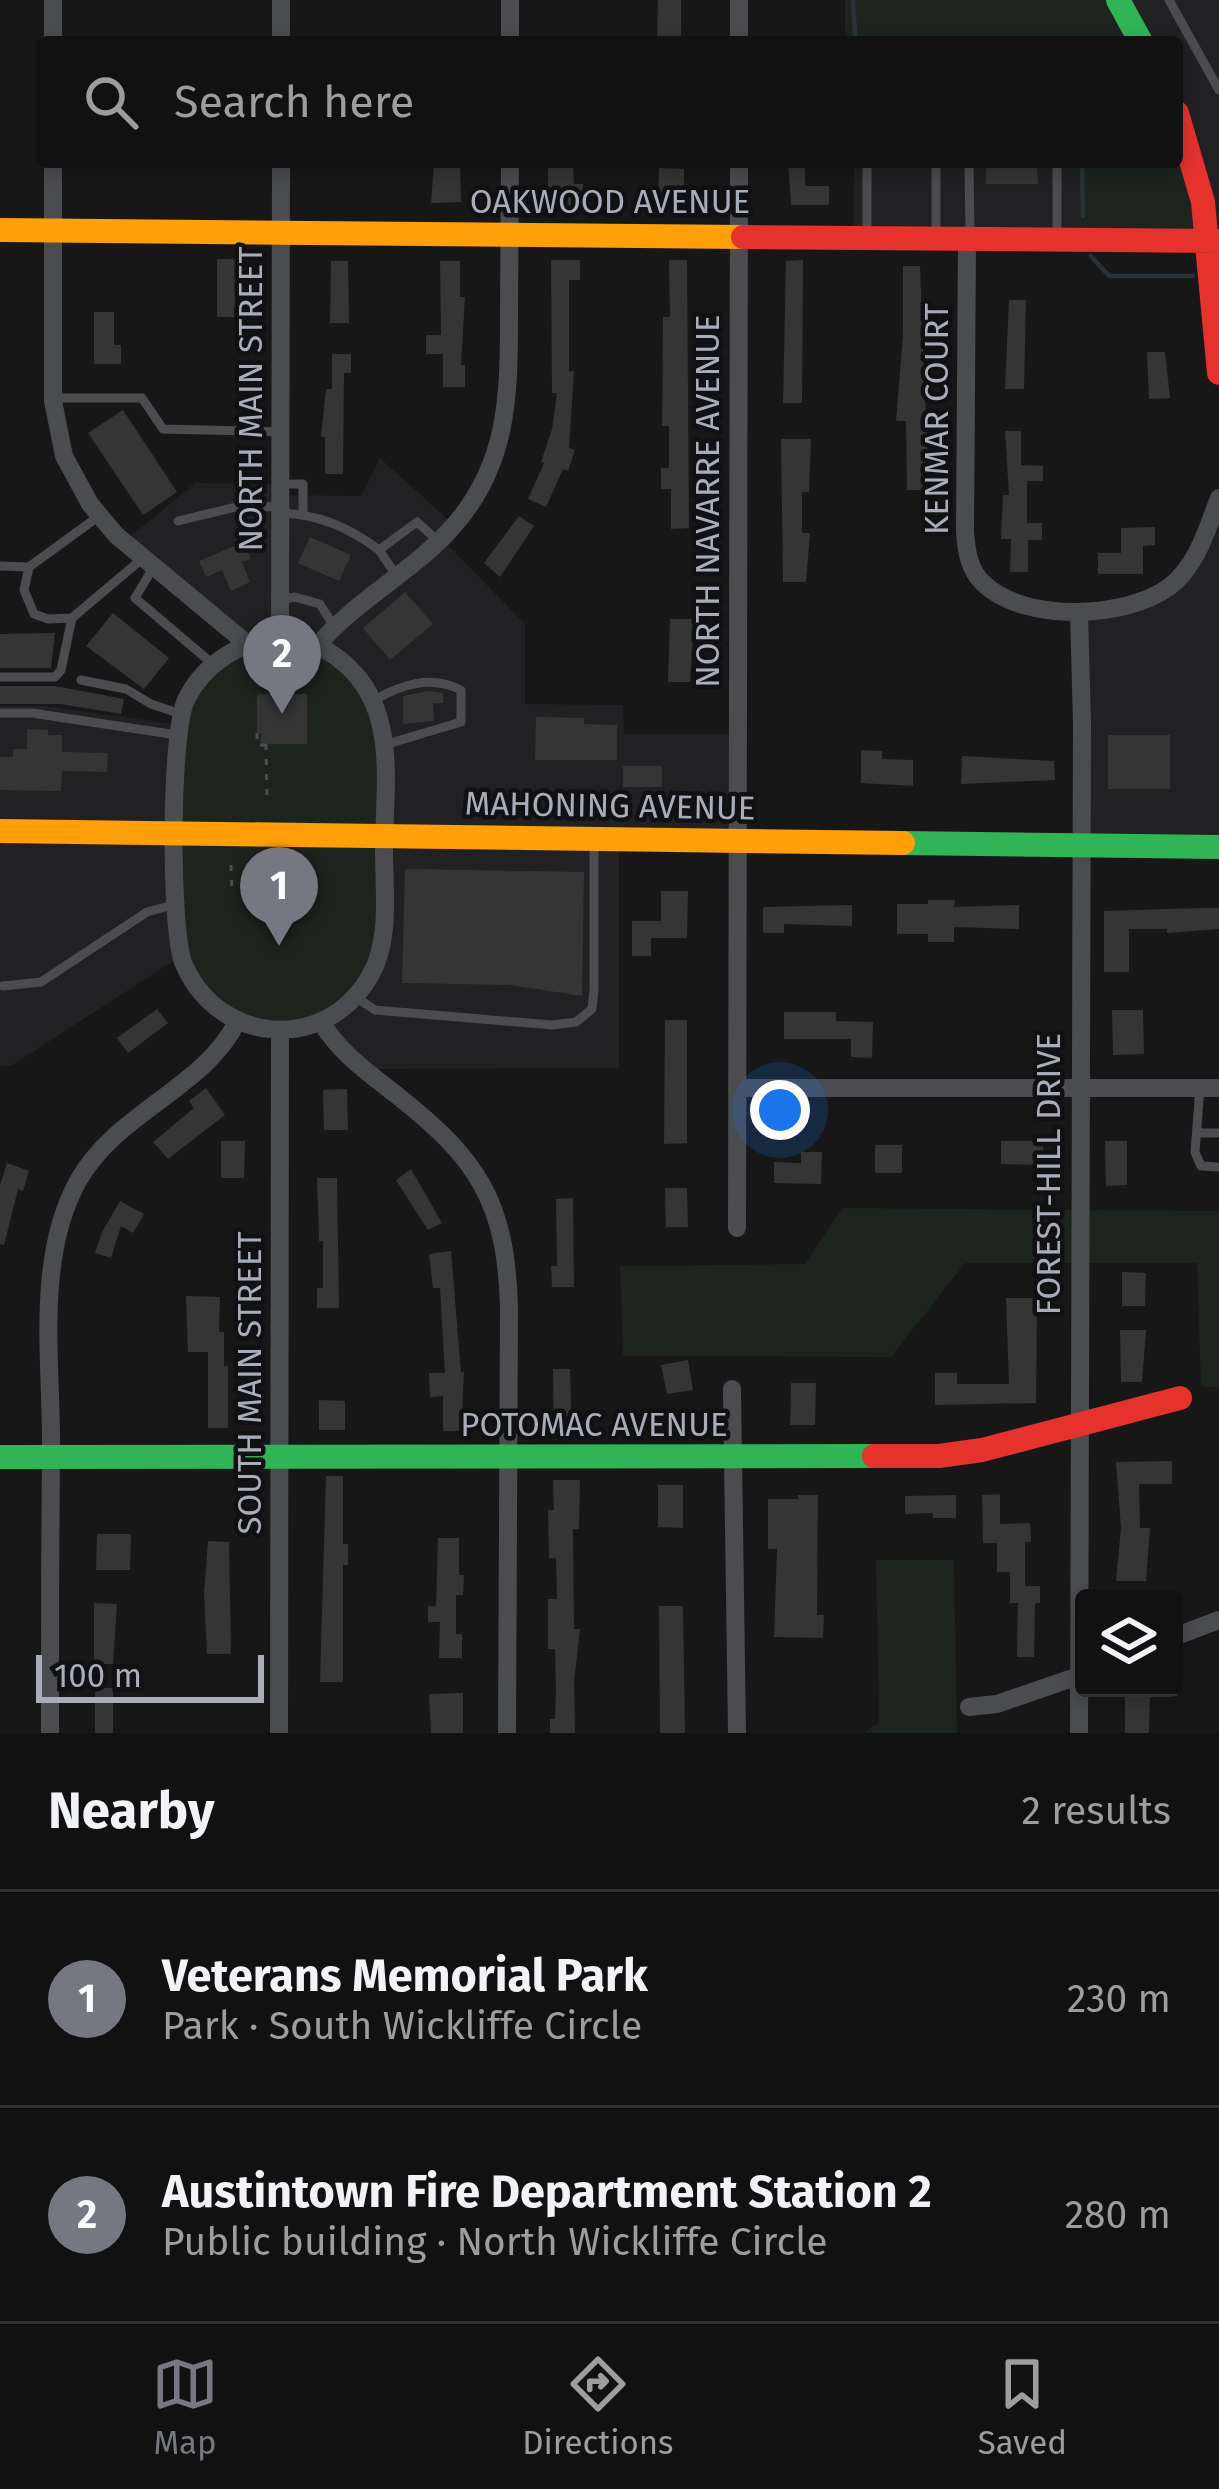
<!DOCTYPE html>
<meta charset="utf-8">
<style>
body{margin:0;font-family:"Fira Sans",sans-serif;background:#1e1f1f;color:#f1f3f6}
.controls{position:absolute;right:36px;bottom:36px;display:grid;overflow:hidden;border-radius:12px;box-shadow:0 6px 18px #0003}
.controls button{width:108px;height:108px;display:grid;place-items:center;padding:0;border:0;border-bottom:3px solid #303131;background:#111;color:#f1f3f6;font:60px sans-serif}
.scale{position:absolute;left:36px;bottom:30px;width:228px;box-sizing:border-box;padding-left:12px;border:6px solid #a8adb8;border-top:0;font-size:33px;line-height:42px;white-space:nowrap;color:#a8adb8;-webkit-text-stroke:9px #111113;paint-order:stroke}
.you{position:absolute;left:780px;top:1110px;width:42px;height:42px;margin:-30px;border:9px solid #fff;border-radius:50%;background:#1a73e8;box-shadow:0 0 0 18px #1a73e833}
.badge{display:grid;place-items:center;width:78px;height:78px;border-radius:50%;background:#757880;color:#fff;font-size:39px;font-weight:700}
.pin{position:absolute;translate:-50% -99px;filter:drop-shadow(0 3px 6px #0008)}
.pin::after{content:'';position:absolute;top:63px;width:42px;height:36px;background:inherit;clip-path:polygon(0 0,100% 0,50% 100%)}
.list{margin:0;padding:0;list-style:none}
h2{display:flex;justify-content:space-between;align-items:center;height:156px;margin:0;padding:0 48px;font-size:51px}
h2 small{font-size:39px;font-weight:400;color:#9c9d9f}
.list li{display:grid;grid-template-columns:78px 1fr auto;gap:36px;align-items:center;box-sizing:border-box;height:216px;padding:0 48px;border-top:3px solid #303131}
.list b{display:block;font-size:45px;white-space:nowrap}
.list p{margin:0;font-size:39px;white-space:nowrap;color:#9c9d9f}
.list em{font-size:39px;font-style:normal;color:#9c9d9f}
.icon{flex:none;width:66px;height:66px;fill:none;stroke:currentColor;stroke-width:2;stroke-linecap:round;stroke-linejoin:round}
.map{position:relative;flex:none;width:1219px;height:1733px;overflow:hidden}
.search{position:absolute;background:#111;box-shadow:0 6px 18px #0003;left:36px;right:36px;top:36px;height:132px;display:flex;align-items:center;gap:30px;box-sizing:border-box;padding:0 42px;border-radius:12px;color:#9c9d9f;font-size:45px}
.sheet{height:588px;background:#111}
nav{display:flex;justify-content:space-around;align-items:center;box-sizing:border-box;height:168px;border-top:3px solid #303131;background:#111;font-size:33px;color:#9c9d9f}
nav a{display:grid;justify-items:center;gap:6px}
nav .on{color:#757880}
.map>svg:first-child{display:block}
.built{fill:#212123}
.green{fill:#1d241e}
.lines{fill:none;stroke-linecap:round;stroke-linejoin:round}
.stream{stroke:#2a3239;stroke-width:4.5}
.building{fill:#353536}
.path{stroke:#4d4e52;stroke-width:3;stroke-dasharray:6 9;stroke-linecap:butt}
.lane{stroke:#4b4c50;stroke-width:9}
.street{stroke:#4b4c50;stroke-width:18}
.fast{stroke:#30b455;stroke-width:24}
.slow{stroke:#ff9f0a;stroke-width:24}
.jam{stroke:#e5322d;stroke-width:24}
.labels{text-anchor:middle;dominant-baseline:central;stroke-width:9;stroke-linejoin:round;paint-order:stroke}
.street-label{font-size:33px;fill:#a8adb8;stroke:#111113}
</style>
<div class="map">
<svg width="1219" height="1733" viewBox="0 0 1219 1733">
<rect width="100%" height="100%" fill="#171717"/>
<path class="built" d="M 1118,0 L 1219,0 L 1219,274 L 1177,113 L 1177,42 L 1141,42 Z
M 854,162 L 1082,162 L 1083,240 L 853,236 Z
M 380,458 L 454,525 L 442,539 L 525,624 L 525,704 L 623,705 L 624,734 L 737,734 L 737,840 L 619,839 L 619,1068 L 364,1069 L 338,1049 L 246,643 L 124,542 L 195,483 L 281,484 L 281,495 L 361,496 Z
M 1219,498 L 1219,847 L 1080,845 L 1079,614 L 1170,586 Z
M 0,706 L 47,706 L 179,725 L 181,956 L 11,1066 L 0,1066 Z"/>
<path class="green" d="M 845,0 L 1118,0 L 1141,42 L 845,42 Z
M 1177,113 L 1207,241 L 1078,240 L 1078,162 L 1177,162 Z
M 270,637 L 340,659 L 381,719 L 378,958 L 321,1022 L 237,1022 L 181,956 L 176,762 L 197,681 Z
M 842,1208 L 1219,1211 L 1219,1388 L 1201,1386 L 1197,1263 L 965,1263 L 891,1357 L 623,1356 L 620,1266 L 805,1264 Z
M 876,1560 L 954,1560 L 957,1733 L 863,1733 L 879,1723 Z"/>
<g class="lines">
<path class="stream" d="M 853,0 L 855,37 L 866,42
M 1082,162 L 1083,216
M 1091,256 L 1109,276 L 1193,276"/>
</g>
<path class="building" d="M 658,0 L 681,0 L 681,42 L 657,42 Z
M 434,162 L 460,162 L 461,202 L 431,203 Z
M 548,162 L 573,162 L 574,184 L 583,184 L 584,205 L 548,206 Z
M 788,162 L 805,162 L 805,186 L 829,186 L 829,205 L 791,205 Z
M 986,162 L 1037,162 L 1038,184 L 986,184 Z
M 659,168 L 684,169 L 684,198 L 658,197 Z
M 217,259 L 237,259 L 234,317 L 217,317 Z
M 551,260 L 580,260 L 580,280 L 569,280 L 569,371 L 574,371 L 569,448 L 575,450 L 568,471 L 563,469 L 546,507 L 528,499 L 544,463 L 541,462 L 552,429 L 557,393 L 552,393 Z
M 669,260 L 687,260 L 689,528 L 671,529 L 671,489 L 661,489 L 661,468 L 669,468 L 669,426 L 662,426 L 663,317 L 670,317 Z
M 803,260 L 802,403 L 783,403 L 786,261 Z
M 331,261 L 348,261 L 349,323 L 330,323 Z
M 440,261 L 460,261 L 460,297 L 465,297 L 461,365 L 465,365 L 465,387 L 443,387 L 443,354 L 426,354 L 426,335 L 441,335 Z
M 903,266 L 920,266 L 929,490 L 907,490 L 906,421 L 896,421 L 903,335 Z
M 1009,300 L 1026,300 L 1024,389 L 1005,389 Z
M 94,312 L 114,312 L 114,345 L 121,345 L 121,364 L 94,364 Z
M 1147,352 L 1165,352 L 1170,398 L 1149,399 Z
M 332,354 L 351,354 L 351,373 L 344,373 L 343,474 L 325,474 L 325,437 L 321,437 L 326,389 L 332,389 Z
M 123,410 L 177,492 L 143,515 L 88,433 Z
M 1005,431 L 1021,431 L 1021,465 L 1043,466 L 1043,481 L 1027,481 L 1027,523 L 1042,523 L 1042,540 L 1028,540 L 1028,572 L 1010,572 L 1011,539 L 1001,539 L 1003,495 L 1009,495 Z
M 781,439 L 811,439 L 809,492 L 802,492 L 802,533 L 810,533 L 806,582 L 783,582 Z
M 519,516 L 534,526 L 500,577 L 484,563 Z
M 1155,527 L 1155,545 L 1143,546 L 1143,574 L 1098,574 L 1098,553 L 1121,553 L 1121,528 Z
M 310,537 L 351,555 L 339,581 L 298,563 Z
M 244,542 L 251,559 L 242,562 L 250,582 L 231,591 L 222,570 L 206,577 L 199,561 Z
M 405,592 L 433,624 L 390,660 L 363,628 Z
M 113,613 L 169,658 L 144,689 L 86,646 Z
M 670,619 L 694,619 L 690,682 L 668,682 Z
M 55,633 L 51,668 L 0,668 L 0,634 Z
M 0,686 L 55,686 L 124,699 L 121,714 L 60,704 L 0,704 Z
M 428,691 L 443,693 L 443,703 L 433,703 L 434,721 L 403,724 L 403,696 Z
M 257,694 L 307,694 L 307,744 L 261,744 L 261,733 L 257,733 Z
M 536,717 L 584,718 L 584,724 L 617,725 L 617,760 L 535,760 Z
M 27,729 L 48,730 L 48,735 L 62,735 L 62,752 L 108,753 L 107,772 L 62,771 L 61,791 L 0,790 L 0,757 L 13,757 L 13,749 L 27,749 Z
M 1108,735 L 1170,735 L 1170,789 L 1108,789 Z
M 861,750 L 882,751 L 882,759 L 913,760 L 913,786 L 861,783 Z
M 962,756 L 1054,761 L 1055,780 L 961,784 Z
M 623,766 L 662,766 L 662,787 L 623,787 Z
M 405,869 L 584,872 L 582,996 L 510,985 L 402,983 Z
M 661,891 L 688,891 L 687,938 L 651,938 L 651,956 L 632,956 L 632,921 L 661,921 Z
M 928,900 L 955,900 L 954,907 L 1019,905 L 1019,929 L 954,927 L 954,942 L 928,942 L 928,934 L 897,934 L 897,904 L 928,904 Z
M 852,905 L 852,926 L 784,924 L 784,933 L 763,933 L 763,907 Z
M 1202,908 L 1219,908 L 1219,929 L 1167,933 L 1167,929 L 1129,929 L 1129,972 L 1104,972 L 1104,911 Z
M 157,1009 L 168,1023 L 128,1053 L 117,1038 Z
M 1112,1010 L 1143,1010 L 1144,1054 L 1113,1055 Z
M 784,1012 L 836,1012 L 836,1021 L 873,1022 L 872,1058 L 851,1057 L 851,1039 L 784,1039 Z
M 665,1020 L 687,1020 L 687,1143 L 664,1144 Z
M 206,1088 L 225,1115 L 168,1159 L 153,1142 L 194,1108 L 189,1101 Z
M 347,1089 L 348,1130 L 324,1130 L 323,1090 Z
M 221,1141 L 245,1141 L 244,1178 L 221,1178 Z
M 1001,1141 L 1043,1141 L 1043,1165 L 1001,1164 Z
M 1105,1141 L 1127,1141 L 1127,1185 L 1106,1186 Z
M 875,1145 L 902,1145 L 902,1173 L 875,1173 Z
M 801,1152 L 822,1152 L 821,1184 L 774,1183 L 774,1162 L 801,1163 Z
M 7,1163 L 29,1171 L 23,1191 L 18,1189 L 4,1245 L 0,1244 L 0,1185 Z
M 411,1169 L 442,1223 L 428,1230 L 396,1180 Z
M 317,1178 L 337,1178 L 339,1308 L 317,1308 L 317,1288 L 323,1288 L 323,1241 L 319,1241 Z
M 665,1188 L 687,1188 L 688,1227 L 666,1227 Z
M 573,1198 L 574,1287 L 552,1287 L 551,1266 L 557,1266 L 556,1199 Z
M 120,1201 L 144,1214 L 133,1233 L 121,1226 L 111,1258 L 95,1253 L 102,1232 Z
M 451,1251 L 461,1372 L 464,1372 L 461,1431 L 443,1431 L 443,1396 L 430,1397 L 429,1373 L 445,1373 L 440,1288 L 433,1288 L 429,1254 Z
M 1122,1272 L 1146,1273 L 1145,1306 L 1122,1306 Z
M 186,1296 L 220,1297 L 219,1332 L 224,1332 L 224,1366 L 228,1366 L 228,1428 L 208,1428 L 208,1352 L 188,1352 Z
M 1006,1298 L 1037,1298 L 1036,1403 L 935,1405 L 935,1373 L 957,1373 L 957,1384 L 1009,1384 Z
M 1120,1330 L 1146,1330 L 1142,1382 L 1121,1382 Z
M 688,1360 L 693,1390 L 667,1394 L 661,1365 Z
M 553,1369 L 570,1369 L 572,1438 L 554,1438 Z
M 791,1383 L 816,1383 L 815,1425 L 790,1425 Z
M 319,1400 L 345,1401 L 345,1430 L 319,1430 Z
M 1172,1461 L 1172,1484 L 1139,1484 L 1140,1528 L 1150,1528 L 1146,1581 L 1116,1581 L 1121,1528 L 1116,1462 Z
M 326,1476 L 343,1476 L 343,1544 L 348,1544 L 348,1565 L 343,1565 L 343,1682 L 320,1682 Z
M 553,1480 L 580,1480 L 579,1529 L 573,1529 L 574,1629 L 580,1629 L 574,1683 L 575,1733 L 550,1733 L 550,1719 L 555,1719 L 556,1690 L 555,1649 L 548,1649 L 548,1599 L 557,1599 L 556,1558 L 549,1558 L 548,1510 L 554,1510 Z
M 658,1485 L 683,1485 L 683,1528 L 658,1527 Z
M 1000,1494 L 1000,1524 L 1030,1523 L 1031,1542 L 1025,1542 L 1025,1586 L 1040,1586 L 1040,1603 L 1035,1603 L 1034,1657 L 1017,1657 L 1018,1603 L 1010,1603 L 1010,1572 L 997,1572 L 997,1543 L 983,1543 L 982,1495 Z
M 798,1495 L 818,1495 L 817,1615 L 824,1615 L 823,1638 L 774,1637 L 777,1549 L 768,1549 L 768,1499 L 798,1499 Z
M 956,1495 L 956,1518 L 933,1518 L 933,1513 L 905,1514 L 905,1496 Z
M 97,1534 L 131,1534 L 130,1570 L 96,1570 Z
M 438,1538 L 459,1538 L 459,1575 L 464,1575 L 463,1595 L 456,1595 L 456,1634 L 462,1634 L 462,1658 L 439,1658 L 440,1622 L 428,1622 L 428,1606 L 436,1606 Z
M 208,1541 L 229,1542 L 231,1654 L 207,1654 L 204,1594 Z
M 94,1603 L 117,1604 L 113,1664 L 94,1664 Z
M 659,1606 L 683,1606 L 685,1733 L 660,1733 Z
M 95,1688 L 113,1688 L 113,1733 L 95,1733 Z
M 1125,1688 L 1150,1688 L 1149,1733 L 1125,1733 Z
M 463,1693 L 463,1733 L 431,1733 L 429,1694 Z"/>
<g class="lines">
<path class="path" d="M 257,733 L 257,745 L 266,745
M 266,744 L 267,801
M 231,865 L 232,894
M 279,896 L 279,866"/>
<path class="lane" d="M 1169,0 L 1219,90
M 867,162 L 867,236
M 936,162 L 936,235
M 969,162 L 970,235
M 1057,162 L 1057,235
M 53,398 L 142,398 L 163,429 L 281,432
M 281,484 L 303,484 L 303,513
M 281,513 C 318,514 349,527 379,550
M 99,516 L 29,567 L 24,590 L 34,614 L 48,619 L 72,618 L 143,558
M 178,521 L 240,506 L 281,507
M 0,566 L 29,567
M 153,568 L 135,598 L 214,665
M 396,575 L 379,550 L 417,522 L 438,541
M 280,600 L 295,597 L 320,604 L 333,625
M 0,677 L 55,677 L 61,670 L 72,618
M 81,680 L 126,689 L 151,704 L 181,714
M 374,700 C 403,684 430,675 461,690 L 461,722 L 384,745
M 0,713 L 32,713 L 177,735
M 3,986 L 41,982 L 147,912 L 176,904
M 354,996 L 375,1010 L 552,1025 L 576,1022 L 592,1009 L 594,990 L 594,843
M 1200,1088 L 1195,1152 L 1201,1166 L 1219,1167
M 1197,1133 L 1219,1133"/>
<path class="street" d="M 53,42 L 53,0
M 281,42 L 281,0
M 510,42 L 510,0
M 739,42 L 739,0
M 53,162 L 53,401 L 64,456 L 90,504 L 116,535 L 246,643
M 967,238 L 965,531 C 966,550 969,570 983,583 C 1024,623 1125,619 1169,587 C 1197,566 1207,529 1219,498
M 1079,614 L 1082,723 L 1079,1733
M 270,637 C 298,637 324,645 345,664 C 399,710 384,787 384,851 C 384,892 391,940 370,976 C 325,1055 216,1044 183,962 C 170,926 170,734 186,700 C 202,666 235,646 270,637 Z
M 280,637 L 281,162
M 318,645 C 356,600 409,574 449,531 C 510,466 509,393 509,309 C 509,260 510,211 510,162
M 321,1022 C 340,1053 366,1071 394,1093 C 477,1158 506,1200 509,1307 L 507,1733
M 737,1088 L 1219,1088
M 737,1228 L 739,162
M 732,1389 L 737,1733
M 1174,1637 L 1219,1620
M 969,1707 L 997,1704 L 1084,1674
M 50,1733 C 50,1636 50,1538 51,1441 C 51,1357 36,1257 78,1181 C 117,1112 204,1088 237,1022
M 279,1733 L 280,1032"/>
<path class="fast" d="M 1118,0 L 1141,42
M 903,843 L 1219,847
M 0,1457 L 874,1456"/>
<path class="slow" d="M 0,230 L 743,237
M 0,831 L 903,843"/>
<path class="jam" d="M 1177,113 L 1203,202 L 1219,373
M 743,237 L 1219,241
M 874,1456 L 939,1456 L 982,1450 L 1180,1398"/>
</g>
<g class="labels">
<g class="street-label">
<text x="610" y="202">OAKWOOD AVENUE</text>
<text transform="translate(251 399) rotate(-90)">NORTH MAIN STREET</text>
<text transform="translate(937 419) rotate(-90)">KENMAR COURT</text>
<text transform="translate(708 501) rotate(-90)">NORTH NAVARRE AVENUE</text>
<text transform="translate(610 806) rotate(1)">MAHONING AVENUE</text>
<text transform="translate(1049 1174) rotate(-90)">FOREST-HILL DRIVE</text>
<text transform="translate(250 1383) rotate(-90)">SOUTH MAIN STREET</text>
<text x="594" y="1425">POTOMAC AVENUE</text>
</g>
</g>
</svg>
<div class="controls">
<button><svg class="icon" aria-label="layers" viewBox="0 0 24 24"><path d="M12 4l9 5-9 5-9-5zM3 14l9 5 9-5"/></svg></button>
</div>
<div class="scale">100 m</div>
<div class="you"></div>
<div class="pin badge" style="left:279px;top:946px">1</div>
<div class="pin badge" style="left:282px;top:714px">2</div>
<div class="search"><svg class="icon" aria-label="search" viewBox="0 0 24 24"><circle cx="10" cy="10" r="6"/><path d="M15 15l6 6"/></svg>Search here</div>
</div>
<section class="sheet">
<h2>Nearby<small>2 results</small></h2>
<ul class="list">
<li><span class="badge">1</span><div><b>Veterans Memorial Park</b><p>Park · South Wickliffe Circle</p></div><em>230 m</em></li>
<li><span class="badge">2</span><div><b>Austintown Fire Department Station 2</b><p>Public building · North Wickliffe Circle</p></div><em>280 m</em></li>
</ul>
</section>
<nav>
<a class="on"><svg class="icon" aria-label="map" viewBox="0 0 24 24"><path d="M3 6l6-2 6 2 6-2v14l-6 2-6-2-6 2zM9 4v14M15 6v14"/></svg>Map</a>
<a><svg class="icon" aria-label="directions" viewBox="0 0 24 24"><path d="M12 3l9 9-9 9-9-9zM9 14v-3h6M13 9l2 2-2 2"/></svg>Directions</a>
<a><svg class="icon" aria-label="saved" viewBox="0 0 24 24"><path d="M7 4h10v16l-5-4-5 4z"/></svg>Saved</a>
</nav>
